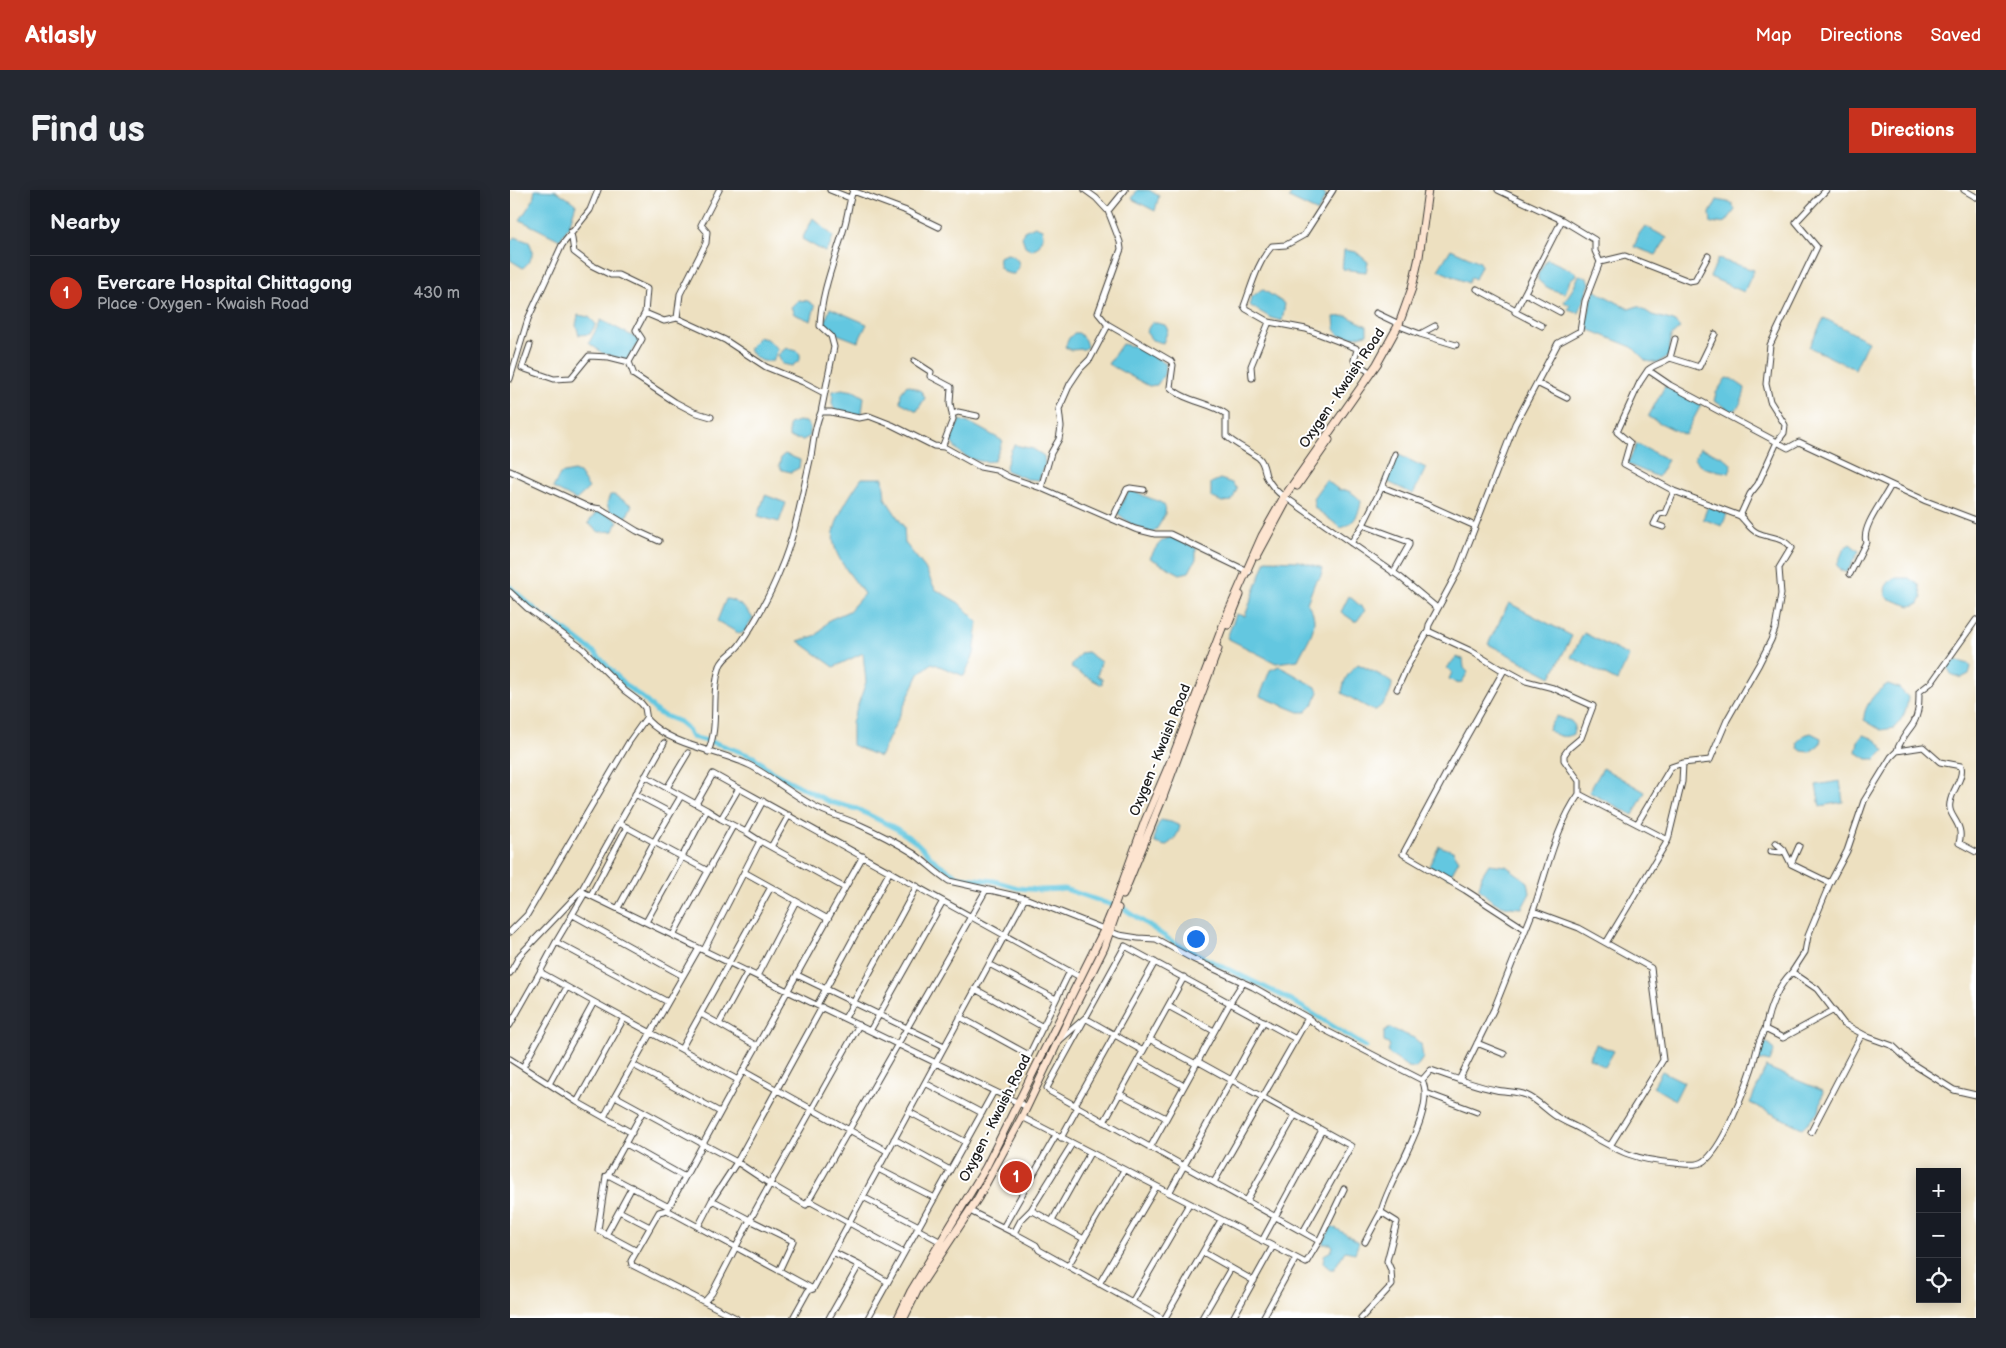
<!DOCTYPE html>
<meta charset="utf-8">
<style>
body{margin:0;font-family:"Balsamiq Sans",sans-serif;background:#242831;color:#f1f3f6}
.controls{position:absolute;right:15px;bottom:15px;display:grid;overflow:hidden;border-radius:0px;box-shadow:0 2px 12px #0003}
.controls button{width:45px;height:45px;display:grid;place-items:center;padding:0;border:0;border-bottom:1px solid #363941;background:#171b24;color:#f1f3f6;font:25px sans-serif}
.you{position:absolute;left:685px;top:748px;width:18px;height:18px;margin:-12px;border:4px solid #fff;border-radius:50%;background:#1a73e8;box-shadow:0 0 0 8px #1a73e833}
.badge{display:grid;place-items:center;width:32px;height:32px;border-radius:50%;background:#c8321e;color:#fff;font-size:16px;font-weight:700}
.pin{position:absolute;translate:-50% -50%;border:2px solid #fff;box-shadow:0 1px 5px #0006}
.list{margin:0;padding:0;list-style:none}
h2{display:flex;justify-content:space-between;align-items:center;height:65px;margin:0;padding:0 20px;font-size:21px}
h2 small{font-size:16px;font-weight:400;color:#9ea1a6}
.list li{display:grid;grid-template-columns:32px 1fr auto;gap:15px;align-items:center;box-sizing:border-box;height:75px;padding:0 20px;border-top:1px solid #363941}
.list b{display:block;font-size:19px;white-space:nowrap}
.list p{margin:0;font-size:16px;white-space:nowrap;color:#9ea1a6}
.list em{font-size:16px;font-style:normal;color:#9ea1a6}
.icon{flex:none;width:28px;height:28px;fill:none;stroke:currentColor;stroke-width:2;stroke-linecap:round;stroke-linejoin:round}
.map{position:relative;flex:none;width:1466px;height:1128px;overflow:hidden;border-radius:0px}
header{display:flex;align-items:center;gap:30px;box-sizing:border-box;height:70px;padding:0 25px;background:#c8321e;color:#fff}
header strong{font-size:24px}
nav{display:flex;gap:28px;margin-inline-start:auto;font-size:18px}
.intro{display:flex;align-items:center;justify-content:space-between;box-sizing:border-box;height:120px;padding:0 30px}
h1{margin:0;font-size:35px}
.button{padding:12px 22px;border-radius:0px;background:#c8321e;color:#fff;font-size:18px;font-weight:700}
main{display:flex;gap:30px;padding:0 30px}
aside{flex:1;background:#171b24;border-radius:0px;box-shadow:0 2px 12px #0003}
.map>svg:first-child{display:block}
.water{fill:#63c7e0;stroke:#40727e}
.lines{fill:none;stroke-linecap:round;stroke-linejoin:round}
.canal{stroke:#63c7e0;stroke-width:5}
.street-casing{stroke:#3b3935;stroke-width:7}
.secondary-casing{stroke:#3b3935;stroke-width:9}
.street{stroke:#fff;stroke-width:5}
.secondary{stroke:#fde4d0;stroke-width:7}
.labels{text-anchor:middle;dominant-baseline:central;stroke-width:4;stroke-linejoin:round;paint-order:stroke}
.street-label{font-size:14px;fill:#1c1c1c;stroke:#fff}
</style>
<header>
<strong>Atlasly</strong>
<nav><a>Map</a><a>Directions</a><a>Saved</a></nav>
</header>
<div class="intro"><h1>Find us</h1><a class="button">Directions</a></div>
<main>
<aside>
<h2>Nearby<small></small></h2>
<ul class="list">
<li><span class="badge">1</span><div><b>Evercare Hospital Chittagong</b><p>Place · Oxygen - Kwaish Road</p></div><em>430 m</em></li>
</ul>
</aside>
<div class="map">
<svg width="1466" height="1128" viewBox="0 0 1466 1128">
<rect width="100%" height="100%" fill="#fff"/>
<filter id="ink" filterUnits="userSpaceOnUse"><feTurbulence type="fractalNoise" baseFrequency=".02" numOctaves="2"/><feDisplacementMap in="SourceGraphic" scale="10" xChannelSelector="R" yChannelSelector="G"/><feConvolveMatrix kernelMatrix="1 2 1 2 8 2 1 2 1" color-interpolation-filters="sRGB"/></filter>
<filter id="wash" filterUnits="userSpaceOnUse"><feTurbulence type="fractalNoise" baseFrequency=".0096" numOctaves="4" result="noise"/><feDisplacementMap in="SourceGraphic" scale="20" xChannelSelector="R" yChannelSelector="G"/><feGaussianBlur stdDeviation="1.12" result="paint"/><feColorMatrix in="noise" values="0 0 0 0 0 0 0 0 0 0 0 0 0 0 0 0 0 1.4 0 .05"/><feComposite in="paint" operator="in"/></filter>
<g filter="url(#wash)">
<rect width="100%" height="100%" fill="#ede0c0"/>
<path class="water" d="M 25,0 L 47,1 L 66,14 L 59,36 L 50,50 L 10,30 L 23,10 Z
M 627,0 L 639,0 L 649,6 L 645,21 L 622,9 Z
M 783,0 L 808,0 L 816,5 L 808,22 L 779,8 Z
M 1207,10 L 1222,13 L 1225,20 L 1216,32 L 1201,34 L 1200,23 Z
M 303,28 L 323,46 L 320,56 L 315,62 L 292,49 Z
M 525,36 L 532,39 L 533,45 L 529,56 L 522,60 L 515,56 L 512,47 L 514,41 Z
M 1135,36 L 1157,48 L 1146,65 L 1124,57 L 1129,44 Z
M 5,47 L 19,52 C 25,63 22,70 13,78 L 0,70 L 0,51 Z
M 941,59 L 970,72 L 971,76 L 965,89 L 961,87 L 958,93 L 928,80 Z
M 834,60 L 846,62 L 858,72 L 856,82 L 832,79 Z
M 497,64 C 508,66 513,75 504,84 C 493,84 487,78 489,67 Z
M 1037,69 L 1065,82 L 1066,85 L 1060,90 L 1055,103 C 1044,101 1036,98 1028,90 L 1028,84 Z
M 1208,69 L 1244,80 L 1234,102 L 1200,87 Z
M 1069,85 L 1078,88 L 1080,93 L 1069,123 L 1058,119 L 1060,115 L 1054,112 L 1064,97 Z
M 752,99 L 775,114 L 772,131 L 761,128 L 739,115 L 742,107 Z
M 1084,100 L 1119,119 L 1128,116 L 1142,125 L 1164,131 L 1170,138 L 1161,146 L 1159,166 L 1147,173 L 1136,171 L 1122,157 L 1077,139 L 1075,137 Z
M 288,110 L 298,111 L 305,116 L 301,131 L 284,124 L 281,117 Z
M 320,118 L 357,134 L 348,152 L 322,142 L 314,135 Z
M 68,125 L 79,127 L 86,134 L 80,144 L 69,145 L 66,135 Z
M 837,126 L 857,136 L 857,144 L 845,147 L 829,145 L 825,139 L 824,127 Z
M 1314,128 L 1358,151 L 1345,179 L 1299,157 Z
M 91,130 L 130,150 L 117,171 L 92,163 L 79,153 Z
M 642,132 L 655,135 L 658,140 L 653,153 L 642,150 L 636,142 Z
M 564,143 L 569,143 L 575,150 L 577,157 L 574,159 L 561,160 L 555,157 L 559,148 Z
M 248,147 L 257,149 L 268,159 L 263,171 C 253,173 244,169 239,159 Z
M 612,154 L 629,157 L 656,174 L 655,183 L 647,195 L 639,196 L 598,174 Z
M 276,158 L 287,161 L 290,164 L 290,170 L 282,176 L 272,174 L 268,165 Z
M 1216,188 L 1222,189 L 1235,198 C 1234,207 1230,217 1223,222 L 1204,211 L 1206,203 Z
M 397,195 L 411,201 L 415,208 L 407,221 L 390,212 L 391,203 Z
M 1155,196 L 1191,215 L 1175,245 L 1138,227 Z
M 332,199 L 344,201 L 354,207 L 352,223 L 346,227 L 325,221 L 322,213 L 323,201 Z
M 450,230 L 464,235 L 493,251 L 484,271 C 467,274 447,266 440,249 Z
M 288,231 L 296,232 L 300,237 L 300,246 L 293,250 L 279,248 L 279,234 Z
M 1127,254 L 1158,270 L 1148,287 L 1117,274 Z
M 505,255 L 523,259 L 534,266 L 535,274 L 529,290 L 517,289 L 495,280 L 501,260 Z
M 1190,258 L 1213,267 L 1222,275 L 1219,283 L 1194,278 L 1184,269 Z
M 275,264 L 290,270 L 289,278 L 281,282 L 272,280 L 269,276 L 271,267 Z
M 887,264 L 916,278 L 903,304 L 874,290 Z
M 64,281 L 69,283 L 79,298 L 66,310 L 43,298 L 50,284 Z
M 352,288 L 373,288 L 375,308 L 394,337 L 395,353 L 415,378 L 425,399 L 449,413 L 468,432 L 464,464 L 454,486 L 422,473 L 409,484 L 370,567 L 342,555 L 342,532 L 356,492 L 353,463 L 324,477 L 288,451 L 307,445 L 319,430 L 339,421 L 354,404 C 344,388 328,373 324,354 C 319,336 341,303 352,288 Z
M 710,289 L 722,293 L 727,299 L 722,311 L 712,312 L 701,307 L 701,293 Z
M 816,290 L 829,300 C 837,298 846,305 851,311 C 850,324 843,335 831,338 L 805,318 L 803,308 Z
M 619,300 C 626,301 630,304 637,307 C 649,312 662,313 652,330 C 649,335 647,340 642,343 L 622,335 L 607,323 Z
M 100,305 L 104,305 L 122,315 L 115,330 L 99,320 L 97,313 Z
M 255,305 L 276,313 L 269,332 L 248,326 Z
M 1198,316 L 1217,324 L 1212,336 L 1193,329 Z
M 88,320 L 95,322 L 108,331 L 104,341 L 89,342 L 78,333 Z
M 662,347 L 686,358 L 686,369 L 679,382 L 670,384 L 640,368 C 646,357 650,349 662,347 Z
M 1340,354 L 1349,361 L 1337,382 L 1331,381 L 1327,375 L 1334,358 Z
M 756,370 L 789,371 L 813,378 L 810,388 L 805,392 L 797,413 C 813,434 798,448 788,470 L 766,473 L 717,448 L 726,424 L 735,426 Z
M 1384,388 L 1399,388 L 1409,395 L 1412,407 L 1409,414 L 1400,416 L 1377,408 C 1373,398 1376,394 1384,388 Z
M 839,406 L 855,420 L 847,431 L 844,431 L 831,422 Z
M 216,409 C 225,409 239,420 243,429 L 234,442 L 230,444 L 207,431 Z
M 999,413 L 1062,446 L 1041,487 L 978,454 Z
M 1074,443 L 1119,466 L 1107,491 L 1061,467 Z
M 577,462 L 591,472 L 587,486 L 592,489 L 592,495 L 561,478 L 562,474 L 571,463 Z
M 946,467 L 953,469 L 954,478 L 958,482 L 952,492 L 946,493 L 939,489 L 942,482 L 937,478 Z
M 1445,470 L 1459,474 L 1461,477 L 1459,484 L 1451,488 L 1441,484 L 1438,478 L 1439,474 Z
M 848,474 L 872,486 L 882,493 C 882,505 873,516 864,521 L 832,503 C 834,489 837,484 848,474 Z
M 769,476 L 806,497 L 809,502 L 803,515 L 796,522 L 789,522 L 750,506 L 760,480 Z
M 1378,494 L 1389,498 L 1398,507 C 1397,521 1393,528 1384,538 L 1371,540 L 1354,530 C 1353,516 1367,500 1378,494 Z
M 1047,526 L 1061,531 L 1065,536 L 1063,544 C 1054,549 1047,546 1039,540 L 1040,535 Z
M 1301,543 L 1311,548 L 1310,554 L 1300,562 L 1292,561 L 1288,558 L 1287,552 L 1294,545 Z
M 1353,545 C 1362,547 1371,552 1374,561 L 1366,569 L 1357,569 L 1346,562 L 1348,551 Z
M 1093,578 L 1135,602 L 1123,625 L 1079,602 Z
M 1330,591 L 1333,612 L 1310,616 L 1306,595 Z
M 651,630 L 661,632 L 670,636 C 668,646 663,651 655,656 L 645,653 C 643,645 646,637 651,630 Z
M 929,656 L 943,661 L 949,670 L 939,688 L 919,676 Z
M 979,674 L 996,676 L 1018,692 L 1020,703 L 1012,718 C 992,717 982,714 969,698 L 972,685 Z
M 880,838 L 904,848 L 911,854 L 913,868 L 906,878 L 898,877 L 879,864 L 878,861 L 880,855 L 874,852 L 874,842 Z
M 1252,850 L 1261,855 L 1264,861 L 1260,872 L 1246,869 Z
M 1086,854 L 1104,861 L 1095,877 L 1079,868 Z
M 1256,877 L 1313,901 L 1309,922 L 1292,938 L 1240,913 Z
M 1152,881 L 1174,892 L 1165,910 L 1143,897 Z
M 822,1036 L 849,1052 L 845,1063 L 835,1061 L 824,1079 L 820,1079 L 813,1073 L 814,1065 L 821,1061 L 823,1057 L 821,1054 L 812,1054 Z"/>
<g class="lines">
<path class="canal" d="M 0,397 L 35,428 L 51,437 L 85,463 L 116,496 L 133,508 L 148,523 L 170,532 L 176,537 L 182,547 L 209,554 L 244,567 L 262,582 L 320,612 L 347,619 L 387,639 L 407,653 L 426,672 L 449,687 L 484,691 L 508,698 L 531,700 L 555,699 L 602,715
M 613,718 L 666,754 L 781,810 L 856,857"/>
</g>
</g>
<g filter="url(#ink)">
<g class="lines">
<g class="street-casing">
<path id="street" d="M 320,0 L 340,8
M 823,0 L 794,45 L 776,55 L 762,56 C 747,73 742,95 734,116 L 736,119 L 759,132 L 796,139 L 846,158 L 847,160 L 844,170 L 845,172 L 861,183
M 988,0 L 1052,30 L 1085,50 L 1085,61 L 1090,72 L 1075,111 L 1070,141 L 1048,153 L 1005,234 L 948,381 L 919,435 L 918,441 L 961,461 L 992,480 L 994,479 L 1016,491 L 1043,498 L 1083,516 L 1071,548 L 1059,558 L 1054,565 L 1054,570 L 1069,591 L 1069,604 L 1158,650
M 1454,0 L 1466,7
M 343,1 L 394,20 L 429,37
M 598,21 L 615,0
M 61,42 L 64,62 L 81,75 L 101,85 L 108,85 L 137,99 L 135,123
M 1090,72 L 1115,66 L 1179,91 L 1185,90 L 1198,66
M 967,99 L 1006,120
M 1015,103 L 1050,122
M 866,123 L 889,134
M 167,128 L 170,104 L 196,53 L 197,42 L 191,35 L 209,0
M 597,134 L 661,171 L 663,175 L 660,197 C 675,212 700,212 716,224 L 716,246 C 726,255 738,260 749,268 C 754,273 754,279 756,286 C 760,294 767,302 774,307
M 1032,136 L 1005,122 L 1052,30
M 892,137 L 910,144 L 925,136
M 910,144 L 946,155
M 20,155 L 12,178 L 44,189 L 61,188 L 79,166 L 99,167 L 119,172 L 132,149 L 126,140 L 135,123 L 154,131 L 167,128 L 215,150 L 256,177 L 293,192 L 314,203
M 1160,168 L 1189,177 L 1205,144
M 404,171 L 421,182 L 420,186 L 441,197 L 440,213 L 443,229 L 433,255 L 434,257
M 119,172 L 124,185 L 165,212 L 184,222 L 201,227
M 1138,180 C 1145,174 1153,173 1160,168 L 1165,149
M 742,188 L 741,176 L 759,132
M 0,189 L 18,129 L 52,55 L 80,20 L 88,0
M 1027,193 L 1057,208
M 311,222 L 324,157 L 321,146 L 310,136 C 311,102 325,70 334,38 C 338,25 339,12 343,0
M 443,224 L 448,222 L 467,226
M 0,281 L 78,317 L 91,319 L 127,341 L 149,351
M 872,297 L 885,264
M 531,298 L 541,263 L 549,249 L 551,237 L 549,219 L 560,194 L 570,179 L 580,169 L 597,137 L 597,134 L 588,123 L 611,59 L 610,52 L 598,21 L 586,8 L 575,0
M 778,309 L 890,387 L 927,418
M 1230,326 L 1164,301 L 1114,274 L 1120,253 L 1107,242 L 1130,192 L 1138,180 L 1160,195 L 1267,252 L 1274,243 L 1275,235 L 1260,211 L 1256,194 L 1260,155 L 1307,57 L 1286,32 L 1316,0
M 602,329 L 617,299 L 620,298 L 634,300
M 1153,337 L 1144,334 L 1149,324 L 1155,323 L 1164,301
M 841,353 L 853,335
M 883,383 L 899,355 L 899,352 L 853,335 L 872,297 L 916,314 L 965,336
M 1340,384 L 1356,352 C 1351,337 1374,310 1381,295
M 0,402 L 17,418 L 73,459 L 115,501 L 131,513 L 135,518 L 137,530 C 164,558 211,560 243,577 C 264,589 283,605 304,616 C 318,624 335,628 350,635 C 368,643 387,653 403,663 C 416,672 426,683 439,691 L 515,708 L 609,745 L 628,748 L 646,749 L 683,769 L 743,797 L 798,828 L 809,837 L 912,890 L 921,880 C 942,887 964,896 986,900 C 996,902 1007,901 1016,905 C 1028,910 1036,920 1047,927 C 1054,932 1063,935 1070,939 C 1107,960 1121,970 1165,973 C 1175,974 1190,977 1197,969 C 1215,952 1234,902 1242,878 C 1247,862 1246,855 1255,839 L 1273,848 L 1324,820
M 1466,430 L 1422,492 L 1409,502 C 1409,513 1409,524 1403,534 C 1397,543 1390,550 1387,561 L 1413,557 L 1430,572 L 1451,576 C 1454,589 1442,599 1440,613 C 1437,627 1455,633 1449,653 L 1466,662
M 994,480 L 940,576 L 893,664 L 955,700 L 1015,739
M 887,499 L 897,477 L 918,441
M 198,562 C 210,534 200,505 210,476 C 214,466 225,462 230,454 C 245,433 261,403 270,380 C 286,343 292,304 301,266 C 304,250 304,237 311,222 L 321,222 L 349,228 L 359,226 L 382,235 L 424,256 L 434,257 L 470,277 L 486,280 L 499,287 L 531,298 L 625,339 L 645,344 L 660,344 L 739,382
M 135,586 L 186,614 L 203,584 L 570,787
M 157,598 L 178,563
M 125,604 L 161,623
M 197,620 L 211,629 L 229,598
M 211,629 L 236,642 L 253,611
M 109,633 L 144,652 L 171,606
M 1127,634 L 1161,577 L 1173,573
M 250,651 L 261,657 L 279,625
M 1266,653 L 1274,660 L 1281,674
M 1289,656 L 1281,674 L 1320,693 L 1298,746 L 1295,762 L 1282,782 L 1307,799 L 1334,834 L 1358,847 L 1383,856 L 1401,873 L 1444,900 L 1466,905
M 261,657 L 335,698 L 353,666
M 1261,661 L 1271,662 L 1274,660
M 1320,693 L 1337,661 L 1354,611 L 1381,567 L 1387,561
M 261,697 L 318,729
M 71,701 L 517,917
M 81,705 L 117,637
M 108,718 L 144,652 L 172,667 L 197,620 L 186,614
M 1023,721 C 1037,682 1045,638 1069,604
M 63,725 L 173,786
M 136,732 L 172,667 L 198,681 L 223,636
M 0,742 L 17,725 L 119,552 L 136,528
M 163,745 L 198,681
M 46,752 L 75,703
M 1096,753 L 1158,650 L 1172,592 L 1173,573 L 1200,570 L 1217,530 L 1249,474 L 1261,450 L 1265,439 L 1271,404 L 1269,378 L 1281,358 C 1274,347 1259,348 1248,343 C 1240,340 1236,331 1230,326 L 1240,304 L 1248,294 L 1267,252 L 1278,258 L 1289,252 L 1416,311 L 1466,330
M 194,760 L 250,651 L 236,642
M 479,774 L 546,809
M 0,783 L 10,765 L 71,701 L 154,553
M 287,785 L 434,856
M 247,786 L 286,711
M 465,799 L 533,837
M 84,812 C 132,838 180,864 228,890 L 193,954 L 105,906 L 158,812
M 307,815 L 380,681
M 658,816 L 704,841
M 191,824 L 209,834 L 238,781
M 450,827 L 519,865
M 114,828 L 67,912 L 39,894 L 84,812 L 30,782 L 46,752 L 158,812 L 189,758
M 335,828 L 407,696
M 209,834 L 247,856
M 0,835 L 30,782
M 349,835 L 260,994 L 227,972 L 193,954 L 157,1020 L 303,1099 L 515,708
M 1255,839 C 1259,818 1267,797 1282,782
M 360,841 L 433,711
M 639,849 L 686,874
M 786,849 L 615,756 L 537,898 L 539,901 L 809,1051
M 550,850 L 575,828 L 633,861
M 967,853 L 994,864
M 171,859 L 261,697 L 234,682
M 0,869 L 39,894
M 628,870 L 674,896
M 687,871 L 841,956 L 793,1042
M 123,875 L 210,922
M 13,877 L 57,797
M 233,881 L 377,961
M 228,890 L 335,698
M 949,890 L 984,819 L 1023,721 L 1069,738 L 1141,778 L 1153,870 L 1100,956
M 415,893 L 472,923
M 916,903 L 967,922
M 610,904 L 656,928
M 498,908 L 560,781
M 67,912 L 122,943
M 565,915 L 645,772
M 399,922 L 456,952
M 94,927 L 105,906
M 512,927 L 796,1073 L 809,1051 L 834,999
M 594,932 L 674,787
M 1301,942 L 1352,844
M 551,948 L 568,917
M 384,949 L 440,980
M 116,954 L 175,987
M 562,954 L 521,1020 L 574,1049
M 640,958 L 720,813 L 733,792
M 368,979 L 425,1008
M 98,985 L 133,921
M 704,992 L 798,828
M 659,1003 L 754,831
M 353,1007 L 409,1036
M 737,1010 L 785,925
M 299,1011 L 394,1063
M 157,1020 L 149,1022 L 121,1071 L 122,1075 L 226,1128
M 521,1020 L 511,1030 L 504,1043 L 526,1055 L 529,1060 L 651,1128
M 109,1021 L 140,1037
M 460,1021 L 504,1043
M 542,1031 L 580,963
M 494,1036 L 546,945
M 188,1037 L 202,1010 L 227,972 L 312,817
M 407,1039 L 433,1053
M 96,1045 L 122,997
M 752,1051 L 812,940
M 855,1052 L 871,1022
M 127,1061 L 88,1040 L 96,986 L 98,985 L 159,1017
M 693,1062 L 744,1091
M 349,1075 L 378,1092
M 558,1076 L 614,980
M 269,1081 L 283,1051 L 240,1030 L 260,994 L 296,1015 L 476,700
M 589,1094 L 646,997
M 195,1111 L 202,1103 L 240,1030 L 202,1010
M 622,1112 L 679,1014
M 283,1128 L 298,1101 L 303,1099
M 319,1128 L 349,1075 L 323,1062
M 358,1128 L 484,901
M 655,1128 L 711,1030
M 692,1128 L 721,1078
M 723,1128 L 763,1056
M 753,1128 L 786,1068
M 851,1128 L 882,1095 L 881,1080 L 877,1071 L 887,1032 L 871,1022 C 878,989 928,921 912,890"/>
</g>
<g class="secondary-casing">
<path id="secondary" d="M 787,296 L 819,250
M 747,366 L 775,314
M 718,435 L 730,405
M 613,705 L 653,607 L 708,459
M 388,1128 L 401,1101 L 476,977 L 594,740 L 604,716 L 635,631 L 665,561 L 717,425 L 752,346 L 774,307 L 867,174 L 889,134 L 902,98 L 909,67 L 918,0
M 394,1128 L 408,1099 L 468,1008 L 512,927 L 564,818 L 594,758 L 608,718"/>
</g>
<use href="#street" class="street"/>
<use href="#secondary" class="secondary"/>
</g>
</g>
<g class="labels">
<g class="street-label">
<text transform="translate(832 198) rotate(-56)">Oxygen - Kwaish Road</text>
<text transform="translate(650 560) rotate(-68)">Oxygen - Kwaish Road</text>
<text transform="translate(485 928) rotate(-63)">Oxygen - Kwaish Road</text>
</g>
</g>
</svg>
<div class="controls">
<button>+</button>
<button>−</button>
<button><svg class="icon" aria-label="locate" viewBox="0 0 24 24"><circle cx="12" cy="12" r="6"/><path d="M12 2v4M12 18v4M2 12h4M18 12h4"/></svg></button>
</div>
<div class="you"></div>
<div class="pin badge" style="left:506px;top:987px">1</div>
</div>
</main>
